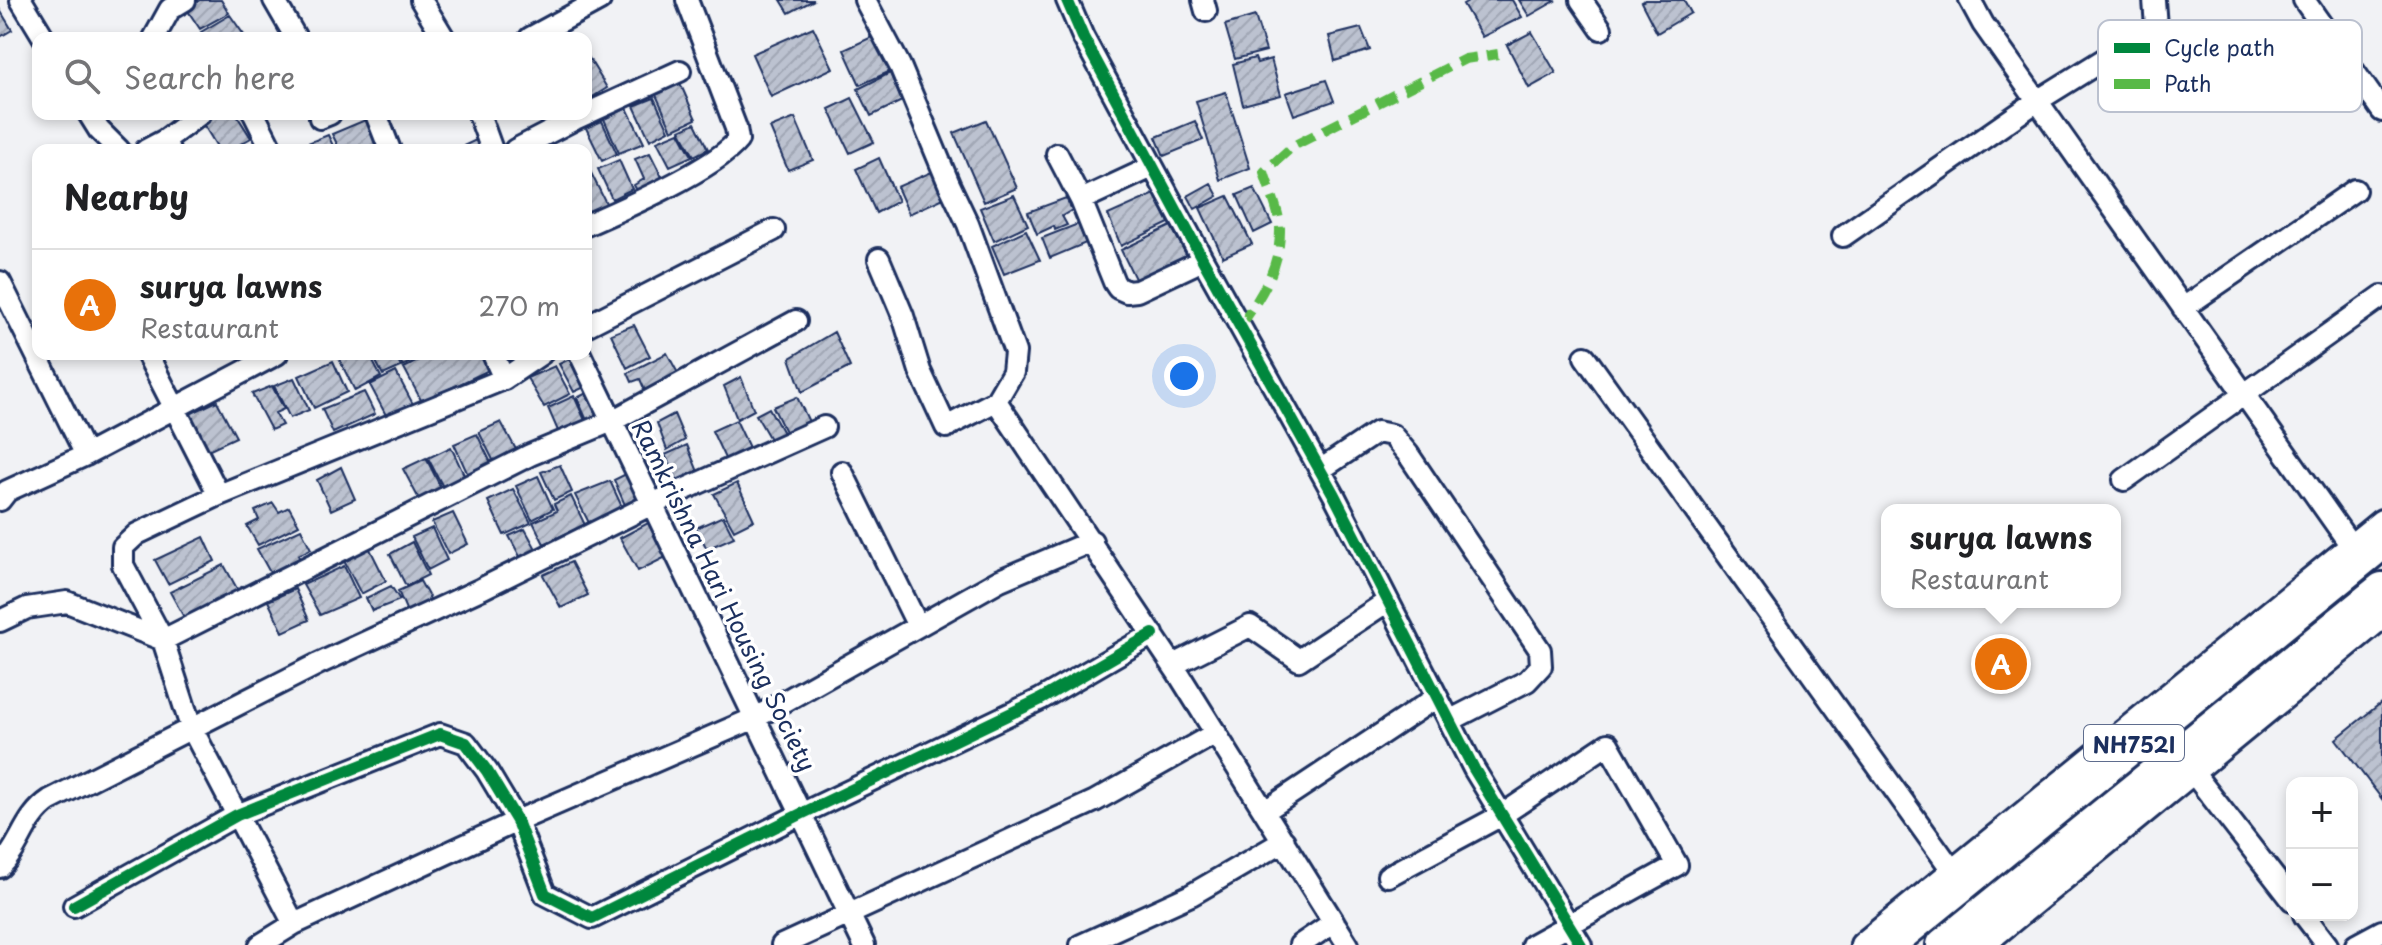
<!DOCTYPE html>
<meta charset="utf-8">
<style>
body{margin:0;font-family:"Playpen Sans",sans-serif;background:#f6f6f6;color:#202124}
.controls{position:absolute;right:24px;bottom:24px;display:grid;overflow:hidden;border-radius:16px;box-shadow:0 4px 12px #0003}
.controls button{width:72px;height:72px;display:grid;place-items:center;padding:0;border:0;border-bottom:2px solid #e0e0e0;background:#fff;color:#202124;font:40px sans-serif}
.you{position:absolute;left:1184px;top:376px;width:28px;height:28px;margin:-20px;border:6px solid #fff;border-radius:50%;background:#1a73e8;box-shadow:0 0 0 12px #1a73e833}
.badge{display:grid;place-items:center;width:52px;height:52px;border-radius:50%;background:#b45309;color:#fff;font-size:26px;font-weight:700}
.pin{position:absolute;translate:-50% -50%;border:4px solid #fff;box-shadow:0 2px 8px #0006}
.popup{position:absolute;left:1881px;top:504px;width:240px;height:104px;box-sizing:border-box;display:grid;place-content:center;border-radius:16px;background:#fff;filter:drop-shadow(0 2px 6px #0005);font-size:26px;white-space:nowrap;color:#757577}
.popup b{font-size:30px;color:#202124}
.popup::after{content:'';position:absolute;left:50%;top:100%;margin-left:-16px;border:16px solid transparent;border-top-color:#fff}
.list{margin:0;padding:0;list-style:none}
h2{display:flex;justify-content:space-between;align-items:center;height:104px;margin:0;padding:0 32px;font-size:34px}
h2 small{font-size:26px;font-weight:400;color:#757577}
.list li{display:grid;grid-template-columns:52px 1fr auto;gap:24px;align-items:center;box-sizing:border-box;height:112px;padding:0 32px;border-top:2px solid #e0e0e0}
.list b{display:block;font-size:30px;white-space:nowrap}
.list p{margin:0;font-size:26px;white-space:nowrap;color:#757577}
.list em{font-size:26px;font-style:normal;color:#757577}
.icon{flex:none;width:44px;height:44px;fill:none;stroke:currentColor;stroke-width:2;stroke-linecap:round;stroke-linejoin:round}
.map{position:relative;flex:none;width:2382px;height:945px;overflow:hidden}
.search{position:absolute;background:#fff;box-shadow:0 4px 12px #0003;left:32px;top:32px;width:560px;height:88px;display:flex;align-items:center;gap:20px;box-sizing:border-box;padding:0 28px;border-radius:16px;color:#757577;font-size:30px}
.panel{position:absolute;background:#fff;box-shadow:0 4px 12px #0003;left:32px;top:144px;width:560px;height:216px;border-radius:16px}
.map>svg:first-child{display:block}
.building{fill:url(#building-hatch);stroke:#1b2f5e;stroke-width:2}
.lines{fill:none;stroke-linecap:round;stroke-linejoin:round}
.minor-casing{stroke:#1b2f5e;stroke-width:26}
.tertiary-casing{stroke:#1b2f5e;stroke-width:30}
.trunk-casing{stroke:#1b2f5e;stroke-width:38}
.minor{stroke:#fff;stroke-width:20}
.tertiary{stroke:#fff;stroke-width:24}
.trunk{stroke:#fff;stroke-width:32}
.quiet{stroke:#58b947;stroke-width:10;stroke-dasharray:20 10;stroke-linecap:butt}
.cycleway-casing{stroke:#fff;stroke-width:17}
.cycleway{stroke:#00873e;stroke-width:12}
.labels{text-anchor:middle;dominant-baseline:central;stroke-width:7;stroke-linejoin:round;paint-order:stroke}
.shield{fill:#fff;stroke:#5f6d8e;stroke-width:2}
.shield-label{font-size:22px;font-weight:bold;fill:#1b2f5e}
.street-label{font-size:24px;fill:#1b2f5e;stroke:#fff}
.key{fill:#fff;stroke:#bbc1cf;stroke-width:2}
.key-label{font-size:22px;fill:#1b2f5e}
</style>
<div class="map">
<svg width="2382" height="945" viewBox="0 0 2382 945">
<defs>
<pattern id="building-hatch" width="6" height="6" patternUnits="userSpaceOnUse" patternTransform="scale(2)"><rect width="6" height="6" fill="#bcc2d0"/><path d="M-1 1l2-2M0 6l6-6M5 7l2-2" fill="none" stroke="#a1a7b5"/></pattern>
</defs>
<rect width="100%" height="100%" fill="#f1f2f5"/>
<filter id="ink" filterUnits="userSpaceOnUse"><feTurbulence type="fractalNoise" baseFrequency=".0125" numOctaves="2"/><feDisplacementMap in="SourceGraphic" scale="16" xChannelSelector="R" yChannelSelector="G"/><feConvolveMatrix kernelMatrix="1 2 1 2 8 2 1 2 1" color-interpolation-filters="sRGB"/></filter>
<g filter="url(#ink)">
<path class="building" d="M 200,0 L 221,0 L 229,13 L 200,29 L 186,8 Z
M 781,0 L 814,0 L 789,13 Z
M 1470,0 L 1512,0 L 1522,17 L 1482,37 L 1463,4 Z
M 1519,0 L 1554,0 L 1555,1 L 1529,16 Z
M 1645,0 L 1684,0 L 1691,13 L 1657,33 L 1641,2 Z
M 0,10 L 12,30 L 0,37 Z
M 230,15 L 244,35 L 239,38 L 205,38 L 201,32 Z
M 1255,16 L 1266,51 L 1235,59 L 1225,25 Z
M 813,27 L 833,68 L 771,97 L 752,54 Z
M 1361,28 L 1370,50 L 1335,61 L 1329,36 Z
M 1532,32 L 1556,73 L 1529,88 L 1507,45 Z
M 876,35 L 893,70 L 860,85 L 844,50 Z
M 587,55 L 607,88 L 586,101 L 586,56 Z
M 1255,58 L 1257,63 L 1271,59 L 1281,95 L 1243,105 L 1233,64 Z
M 890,73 L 902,101 L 871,116 L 858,89 Z
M 1326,80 L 1334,101 L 1294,115 L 1286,93 Z
M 680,83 L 696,119 L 672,130 L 656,95 Z
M 1226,92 L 1250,168 L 1220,180 L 1196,101 Z
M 654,98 L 669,130 L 650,140 L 634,106 Z
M 852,98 L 874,142 L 850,153 L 829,109 Z
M 627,108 L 644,143 L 619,153 L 604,119 Z
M 215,114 L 236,114 L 251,138 L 230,150 L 219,150 L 202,122 Z
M 370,118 L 382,144 L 367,150 L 340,150 L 332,134 Z
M 795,118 L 813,160 L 788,170 L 770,128 Z
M 986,120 L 1017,188 L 984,202 L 954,133 Z
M 602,121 L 617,154 L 602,161 L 586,128 Z
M 1195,121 L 1203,140 L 1164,156 L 1156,137 Z
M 695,123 L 708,149 L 694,156 L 680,130 Z
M 679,132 L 692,156 L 670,166 L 657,141 Z
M 328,135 L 335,150 L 293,149 Z
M 478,139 L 483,150 L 455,150 Z
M 650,153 L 665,183 L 640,196 L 634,185 L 644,179 L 635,159 Z
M 879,158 L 898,201 L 876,213 L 856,169 Z
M 619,160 L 632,189 L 612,199 L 598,169 Z
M 590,171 L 607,205 L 586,215 L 586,172 Z
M 934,171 L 946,197 L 909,214 L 897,187 Z
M 1211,183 L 1218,196 L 1195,209 L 1188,196 Z
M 1254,188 L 1272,224 L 1254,233 L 1237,195 Z
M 1155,194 L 1169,223 L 1121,246 L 1108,215 Z
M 1014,195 L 1028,225 L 994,241 L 980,208 Z
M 1228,196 L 1252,244 L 1223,257 L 1200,208 Z
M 1066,198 L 1072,210 L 1062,216 L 1067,225 L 1055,230 L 1054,226 L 1037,234 L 1028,212 Z
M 1078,224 L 1086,243 L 1050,258 L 1042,238 Z
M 1171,226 L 1188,258 L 1137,283 L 1121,250 Z
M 1026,230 L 1040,260 L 1004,274 L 992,246 Z
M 634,325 L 650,356 L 627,368 L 611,334 Z
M 834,332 L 850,367 L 802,392 L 790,358 Z
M 667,353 L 679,375 L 646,393 L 640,379 L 632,382 L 628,373 Z
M 351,354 L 369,354 L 381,377 L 355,391 L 339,359 Z
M 372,354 L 394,354 L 401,367 L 383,375 Z
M 396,354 L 426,354 L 403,366 Z
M 431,354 L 481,354 L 489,370 L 422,402 L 404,368 Z
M 578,355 L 591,384 L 574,392 L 559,364 Z
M 333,361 L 347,392 L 314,408 L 299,376 Z
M 555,366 L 570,394 L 544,407 L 527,378 Z
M 396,372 L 414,406 L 388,419 L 370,385 Z
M 741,377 L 754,410 L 737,419 L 724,386 Z
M 294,378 L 309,410 L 290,418 L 274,386 Z
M 272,386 L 284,409 L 275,413 L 282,425 L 271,430 L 252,394 Z
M 594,389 L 607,416 L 589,425 L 577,398 Z
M 364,392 L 375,414 L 333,433 L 322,409 Z
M 574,396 L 588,427 L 561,438 L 548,408 Z
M 797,397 L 812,428 L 789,440 L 773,407 Z
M 217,401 L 236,437 L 208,450 L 190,414 Z
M 769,408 L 787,440 L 774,446 L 756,415 Z
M 674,414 L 685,440 L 667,450 L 657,423 Z
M 736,420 L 752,454 L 728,465 L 712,431 Z
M 501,422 L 518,453 L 495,464 L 479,432 Z
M 477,434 L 493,467 L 469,477 L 454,444 Z
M 687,445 L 699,474 L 680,486 L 665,455 Z
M 451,447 L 466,479 L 444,489 L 428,458 Z
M 426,458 L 442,490 L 420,501 L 403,469 Z
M 560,465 L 572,492 L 554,500 L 541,472 Z
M 341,467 L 355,499 L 331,510 L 317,480 Z
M 630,472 L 646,504 L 628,512 L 614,480 Z
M 538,476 L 553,509 L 532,520 L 516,486 Z
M 610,481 L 623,509 L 589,523 L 575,495 Z
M 737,483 L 754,520 L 734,530 L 714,494 Z
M 513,489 L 531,523 L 504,535 L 488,501 Z
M 571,496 L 585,525 L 544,544 L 533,522 L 557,511 L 554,504 Z
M 273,503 L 279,512 L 289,507 L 299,525 L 258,545 L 247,526 L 259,520 L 255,511 Z
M 453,513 L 468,544 L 448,554 L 432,522 Z
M 723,516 L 734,537 L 707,549 L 696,528 Z
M 648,523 L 666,557 L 638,571 L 620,538 Z
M 432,528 L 447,560 L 428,570 L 412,537 Z
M 301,529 L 311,549 L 298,555 L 302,564 L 273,578 L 257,549 Z
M 525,529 L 540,556 L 524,564 L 509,536 Z
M 204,537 L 215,561 L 168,584 L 155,560 Z
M 412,542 L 428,575 L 406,586 L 390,554 Z
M 369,547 L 386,581 L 361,594 L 343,559 Z
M 571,562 L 588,595 L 561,608 L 543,575 Z
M 224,565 L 240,594 L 186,621 L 170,592 Z
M 344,566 L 359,598 L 320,615 L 303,585 Z
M 420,581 L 435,608 L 410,619 L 398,591 Z
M 391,586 L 400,600 L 372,611 L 366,598 Z
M 295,589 L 309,620 L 283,632 L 268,601 Z
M 2382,702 L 2382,799 L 2336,739 Z"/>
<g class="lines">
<g class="minor-casing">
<path id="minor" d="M 21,0 L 44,38
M 274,0 L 296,38
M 421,0 L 444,38
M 865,0 L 900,66 L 949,184 L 968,224 L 1015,352 L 1013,372 L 996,401
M 1067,0 L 1083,37 L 1203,260 L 1334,495 L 1474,769 L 1581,945
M 1203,0 L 1206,11
M 1581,0 L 1601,29
M 1970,0 L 1983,24 L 2359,557
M 2304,0 L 2382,111
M 154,38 L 170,9 L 185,0
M 530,38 L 600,0
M 89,114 L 99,130 L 119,150
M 254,114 L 272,150
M 376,114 L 390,150
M 479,114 L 492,150
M 320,118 L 330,114
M 165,140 L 200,114
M 146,150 L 165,140 L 169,150
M 515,150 L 575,119 L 680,71
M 1057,154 L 1081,200 L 1114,282 L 1118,288 L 1127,292 L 1137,291 L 1203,260
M 1081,200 L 1152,167
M 586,225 C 623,209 715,169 738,140 L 736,128 L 687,0
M 1843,236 L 2037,101 L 2156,27 L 2154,0
M 879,259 L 903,316 L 920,371 L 946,427 L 996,401 L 1178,673 L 1348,945
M 0,282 L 86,455
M 2183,308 L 2355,190
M 586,326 L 774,230
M 147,354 L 219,495
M 493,354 L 504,379
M 580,354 L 864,945
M 1585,357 L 1962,884
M 1320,470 L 1377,432 L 1392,435 L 1408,454 L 1540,650 L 1541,666 L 1527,681 L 1449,721
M 842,472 L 918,626
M 2124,480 L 2382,296
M 0,500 L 7,491 L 86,455 L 277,354
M 0,621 L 27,608 L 67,602 L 163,640 L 530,455 L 612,421 L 796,321
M 1173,665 L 1250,626 L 1299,660 L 1388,601
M 2184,761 L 2292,900
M 1265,811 L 1437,697
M 0,867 C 21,847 24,817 50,800 L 318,664 L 481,589 L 652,504 L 824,427
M 1388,876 L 1502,815 L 1608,744 L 1677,865 L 1532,945
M 74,906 L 237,815 L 440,734 L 466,743 L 487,771 L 517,821 L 545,894 L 592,918 L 801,814 L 1041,699 L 1153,634
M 2304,915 L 2327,945
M 294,924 L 191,727 L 163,640 L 123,565 L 123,547 L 137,534 L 219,495 L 504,379 L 541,354
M 260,945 L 294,924 L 517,821 L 755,718 L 1000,580 L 1092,541
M 782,945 L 1095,801 L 1216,733
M 1081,945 L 1191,895 L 1284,841
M 1300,945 L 1334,922
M 2356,945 L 2382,931"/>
</g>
<g class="tertiary-casing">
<path id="tertiary" d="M 1863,945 L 2382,522
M 1981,945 L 2382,616"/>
</g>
<g class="trunk-casing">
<path id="trunk" d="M 1888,945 L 2382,543
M 1943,945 L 2382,589"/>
</g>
<use href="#minor" class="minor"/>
<use href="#tertiary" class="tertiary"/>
<use href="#trunk" class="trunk"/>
<path class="quiet" d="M 1240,327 C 1261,295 1281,268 1280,227 C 1279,210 1269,189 1264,172 L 1293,146 L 1465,59 L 1498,54"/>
<g class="cycleway-casing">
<path id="cycleway" d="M 1067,0 L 1083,37 L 1203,260 L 1334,495 L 1474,769 L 1581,945
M 74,906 L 237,815 L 440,734 L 466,743 L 487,771 L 517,821 L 545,894 L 592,918 L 801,814 L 1041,699 L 1153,634"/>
</g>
<use href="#cycleway" class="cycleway"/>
</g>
</g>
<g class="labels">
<rect class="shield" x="2084" y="725" width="100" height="36" rx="6"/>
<g class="shield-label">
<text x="2134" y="743">NH752I</text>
</g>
<g class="street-label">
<text transform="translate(725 595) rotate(64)">Ramkrishna Hari Housing Society</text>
</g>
</g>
<rect x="2098" y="20" width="264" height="92" rx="12" class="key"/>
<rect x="2114" y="43" width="36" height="10" fill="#00873e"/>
<rect x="2114" y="79" width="36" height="10" fill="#58b947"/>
<g class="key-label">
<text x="2164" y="56">Cycle path</text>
<text x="2164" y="92">Path</text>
</g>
</svg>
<div class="controls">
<button>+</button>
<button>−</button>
</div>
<div class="you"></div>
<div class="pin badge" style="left:2001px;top:664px;background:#e8710a">A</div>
<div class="popup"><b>surya lawns</b>Restaurant</div>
<div class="search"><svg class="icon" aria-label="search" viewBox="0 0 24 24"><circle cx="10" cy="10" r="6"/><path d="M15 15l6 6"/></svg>Search here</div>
<section class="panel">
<h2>Nearby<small></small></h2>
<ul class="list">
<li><span class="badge" style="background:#e8710a">A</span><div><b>surya lawns</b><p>Restaurant</p></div><em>270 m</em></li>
</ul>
</section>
</div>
